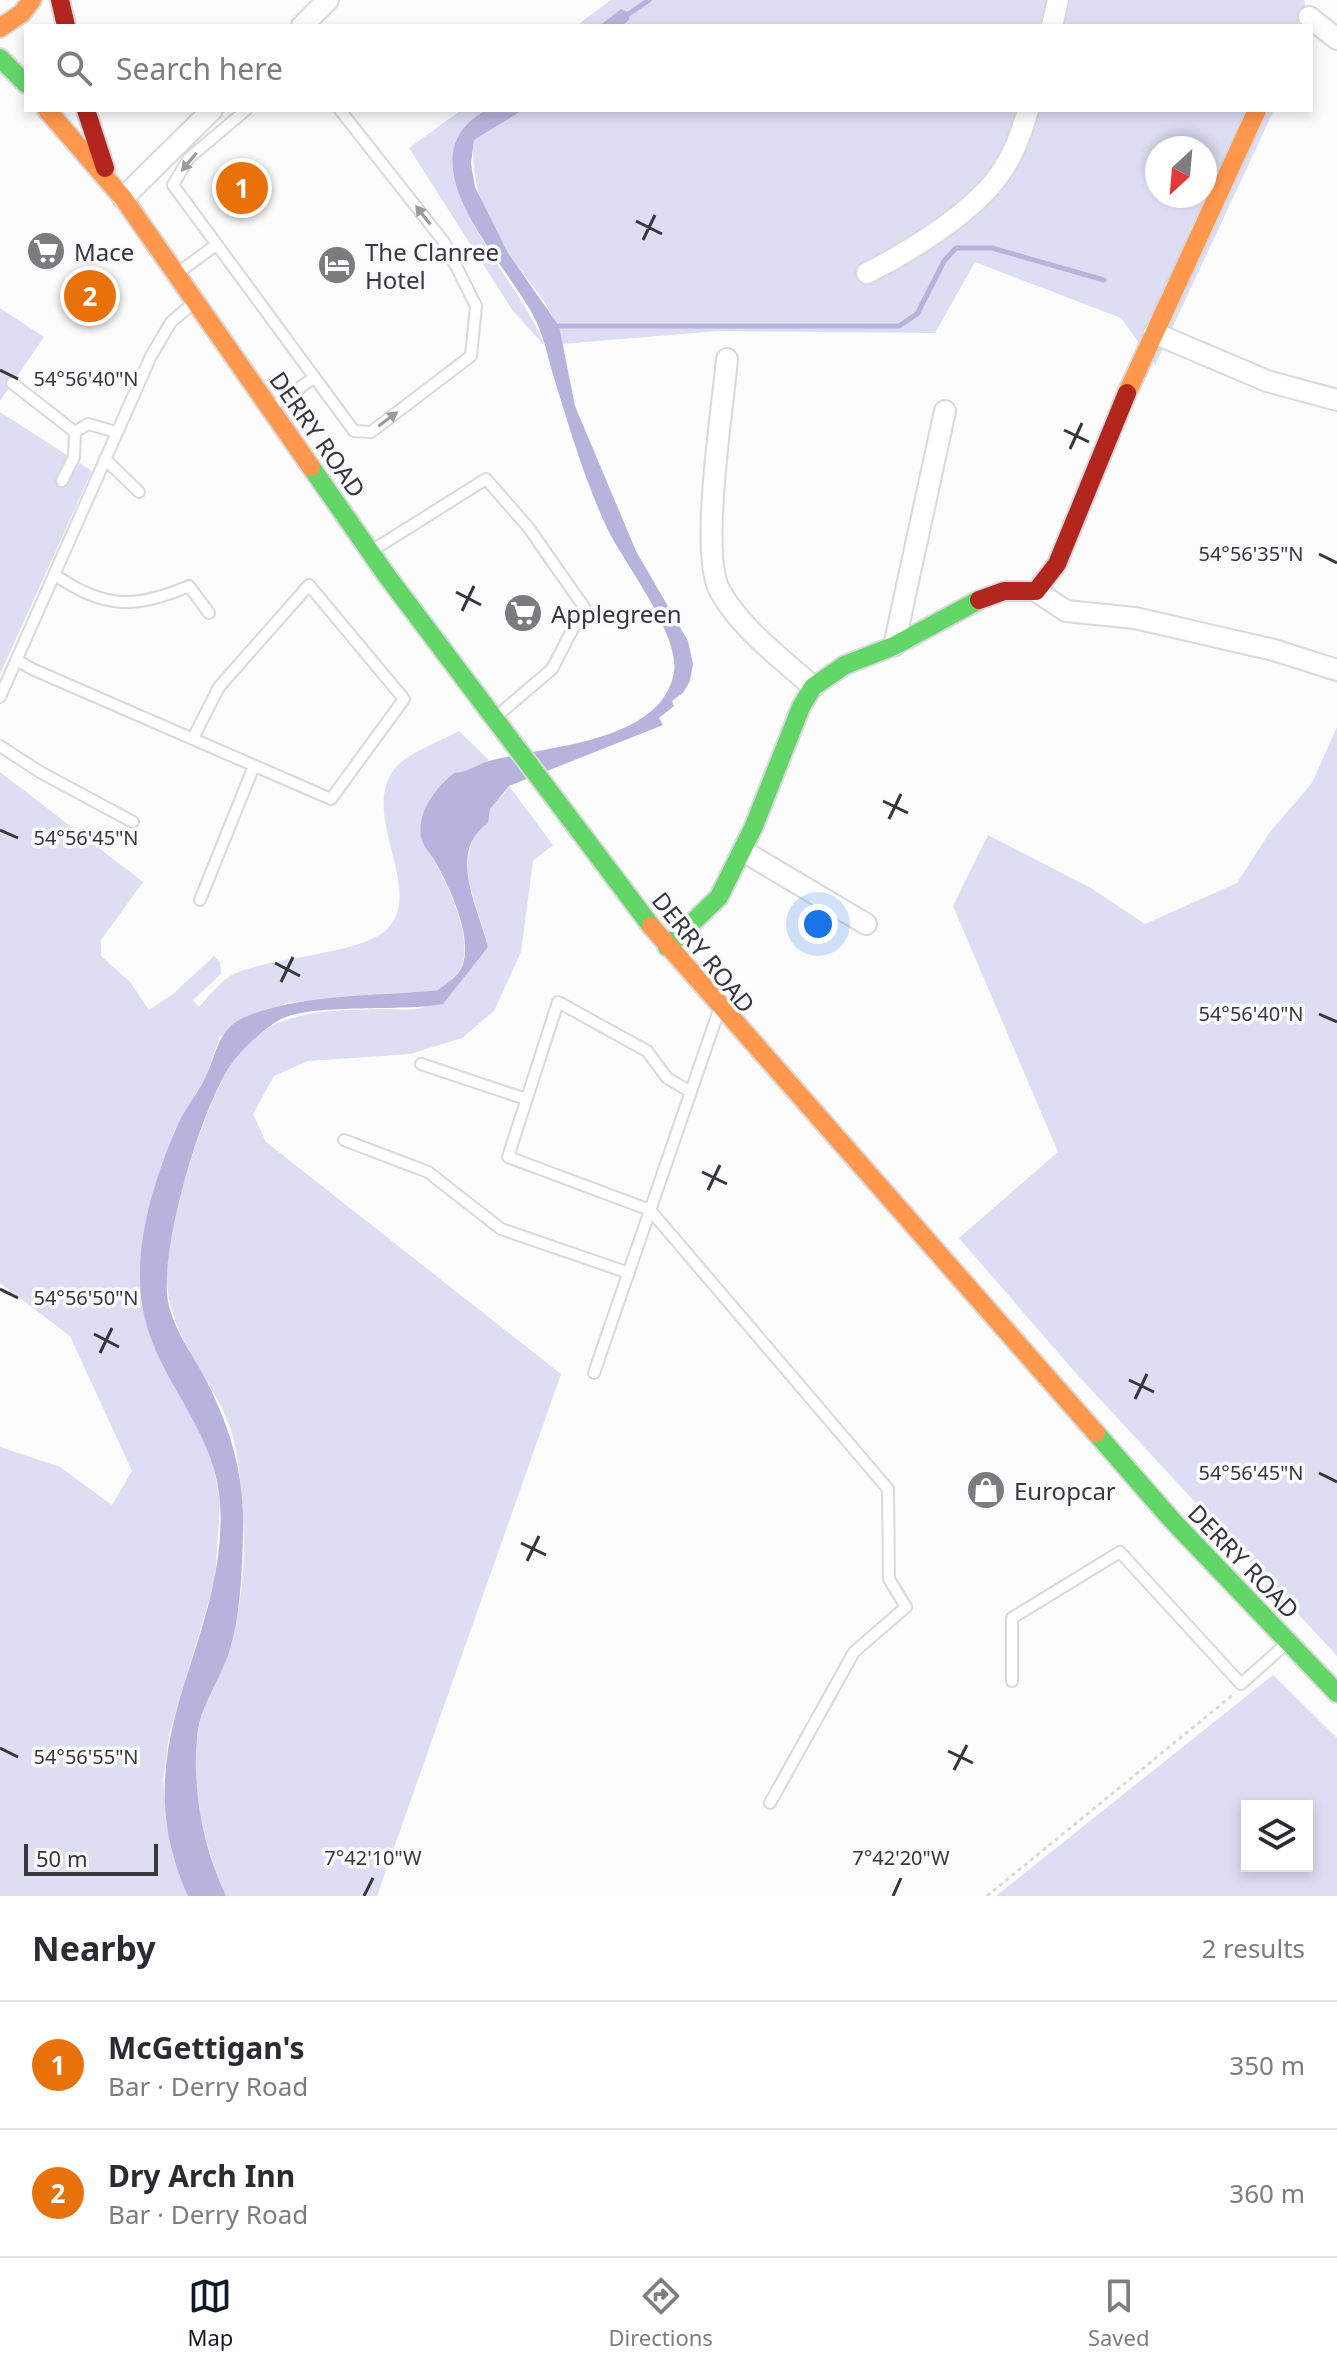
<!DOCTYPE html>
<meta charset="utf-8">
<style>
body{margin:0;font-family:"Noto Sans",sans-serif;background:#f2f2f3;color:#2b2b33}
.controls{position:absolute;right:24px;bottom:24px;display:grid;overflow:hidden;border-radius:0px;box-shadow:0 4px 12px #0003}
.controls button{width:72px;height:72px;display:grid;place-items:center;padding:0;border:0;border-bottom:2px solid #e1e1e2;background:#fff;color:#2b2b33;font:40px sans-serif}
.compass{position:absolute;left:1145px;top:136px;width:72px;height:72px;border-radius:50%;background:#fff;box-shadow:0 4px 12px #0003;rotate:206deg}
.scale{position:absolute;left:24px;bottom:20px;width:134px;box-sizing:border-box;padding-left:8px;border:4px solid #37373b;border-top:0;font-size:22px;line-height:28px;white-space:nowrap;color:#37373b;-webkit-text-stroke:6px #fbfbfe;paint-order:stroke}
.you{position:absolute;left:818px;top:924px;width:28px;height:28px;margin:-20px;border:6px solid #fff;border-radius:50%;background:#1a73e8;box-shadow:0 0 0 12px #1a73e833}
.badge{display:grid;place-items:center;width:52px;height:52px;border-radius:50%;background:#111827;color:#fff;font-size:26px;font-weight:700}
.pin{position:absolute;translate:-50% -50%;border:4px solid #fff;box-shadow:0 2px 8px #0006}
.list{margin:0;padding:0;list-style:none}
h2{display:flex;justify-content:space-between;align-items:center;height:104px;margin:0;padding:0 32px;font-size:34px}
h2 small{font-size:26px;font-weight:400;color:#7c7c81}
.list li{display:grid;grid-template-columns:52px 1fr auto;gap:24px;align-items:center;box-sizing:border-box;height:128px;padding:0 32px;border-top:2px solid #e1e1e2}
.list b{display:block;font-size:30px;white-space:nowrap}
.list p{margin:0;font-size:26px;white-space:nowrap;color:#7c7c81}
.list em{font-size:26px;font-style:normal;color:#7c7c81}
.icon{flex:none;width:44px;height:44px;fill:none;stroke:currentColor;stroke-width:2;stroke-linecap:round;stroke-linejoin:round}
.map{position:relative;flex:none;width:1337px;height:1896px;overflow:hidden}
.search{position:absolute;background:#fff;box-shadow:0 4px 12px #0003;left:24px;right:24px;top:24px;height:88px;display:flex;align-items:center;gap:20px;box-sizing:border-box;padding:0 28px;border-radius:0px;color:#7c7c81;font-size:30px}
.sheet{height:360px;background:#fff}
nav{display:flex;justify-content:space-around;align-items:center;box-sizing:border-box;height:112px;border-top:2px solid #e1e1e2;background:#fff;font-size:22px;color:#7c7c81}
nav a{display:grid;justify-items:center;gap:4px}
nav .on{color:#111827}
.map>svg:first-child{display:block}
.green{fill:#ddddf3;fill-rule:evenodd}
.water{fill:#b6b4dc}
.lines{fill:none;stroke-linecap:round;stroke-linejoin:round}
.stream{stroke:#b6b4dc;stroke-width:5}
.lane-casing{stroke:#d9d9db;stroke-width:14}
.street-casing{stroke:#d9d9db;stroke-width:24}
.fast-casing{stroke:#d9d9db;stroke-width:22}
.slow-casing{stroke:#d9d9db;stroke-width:22}
.jam-casing{stroke:#d9d9db;stroke-width:22}
.path{stroke:#d9d9da;stroke-width:3;stroke-dasharray:4 4;stroke-linecap:butt}
.lane{stroke:#fff;stroke-width:10}
.street{stroke:#fff;stroke-width:20}
.fast{stroke:#63d668;stroke-width:18}
.slow{stroke:#ff974d;stroke-width:18}
.jam{stroke:#b3261e;stroke-width:18}
.oneway{fill:#9b9b9d}
.ticks{fill:none;stroke:#37373b;stroke-width:3}
.labels{text-anchor:middle;dominant-baseline:central;stroke-width:7;stroke-linejoin:round;paint-order:stroke}
.poi-label{font-size:24px;fill:#37373b;stroke:#fbfbfe;text-anchor:start}
.street-label{font-size:24px;fill:#37373b;stroke:#fbfbfe}
.ticks-label{font-size:20px;text-anchor:middle;fill:#37373b;stroke:#fbfbfe;stroke-width:7;stroke-linejoin:round;paint-order:stroke}
</style>
<div class="map">
<svg width="1337" height="1896" viewBox="0 0 1337 1896">
<rect width="100%" height="100%" fill="#fcfcfd"/>
<path class="green" d="M 611,0 L 1304,0 L 1310,26 L 622,26 L 629,20 L 621,9 L 599,26 L 576,26 Z
M 461,110 L 486,110 C 395,162 525,285 544,345 L 513,311 L 409,148 Z
M 523,110 L 1274,110 L 1155,365 L 1121,318 L 975,262 L 935,333 L 719,331 L 562,344 C 555,307 530,284 509,255 C 486,221 469,180 474,140 ZM 1157,148 L 1205,148 L 1205,196 L 1157,196 Z
M 0,308 L 44,337 L 0,401 Z
M 0,412 L 92,471 L 0,674 Z
M 1337,727 L 1337,1656 L 1074,1371 L 959,1238 L 1058,1152 L 953,906 L 988,835 L 1091,888 L 1145,924 L 1237,883 L 1270,832 L 1312,783 Z
M 459,731 L 489,760 L 468,773 L 454,773 L 421,838 C 439,868 472,927 463,962 C 459,975 448,983 438,990 L 286,1003 L 220,1036 L 206,1076 L 175,1129 L 152,1203 L 164,1365 L 210,1450 L 220,1502 L 215,1580 L 169,1735 L 163,1780 L 168,1829 L 188,1896 L 0,1896 L 0,1447 L 60,1467 L 112,1505 L 132,1471 L 70,1336 L 0,1283 L 0,772 L 143,882 L 101,940 L 101,956 L 130,982 L 149,1010 L 173,994 L 214,956 L 220,962 L 221,974 L 193,1000 L 199,1007 C 209,996 221,980 234,974 C 272,956 359,955 386,930 C 429,891 352,807 400,763 C 415,750 441,741 459,731 Z
M 509,786 L 553,845 L 533,861 L 521,952 L 494,1011 L 462,1038 L 410,1054 L 308,1061 L 274,1076 L 253,1114 L 266,1142 L 561,1374 L 377,1896 L 226,1896 C 207,1856 187,1775 197,1732 C 209,1686 233,1647 240,1600 C 247,1552 244,1498 236,1450 C 224,1382 165,1346 166,1266 C 166,1224 209,1096 233,1061 C 271,1007 327,1011 385,1009 C 396,1009 411,1011 422,1008 C 435,1003 478,960 488,947 C 474,887 450,869 489,810 C 495,801 504,796 509,786 Z
M 1273,1675 L 1337,1738 L 1337,1896 L 996,1896 ZM 1247,1806 L 1307,1806 L 1307,1866 L 1247,1866 Z"/>
<path class="water" d="M 621,9 L 630,13 L 629,20 L 622,26 L 599,26 Z
M 486,110 L 523,110 L 474,140 L 471,164 L 475,187 L 508,253 L 559,326 L 575,406 L 636,551 L 688,641 L 693,664 L 690,681 L 683,693 L 672,701 L 674,706 L 659,718 L 663,725 L 509,786 L 490,809 L 488,823 C 446,852 479,908 488,947 L 443,1004 C 401,1012 314,1003 281,1019 C 265,1028 247,1044 235,1059 C 203,1099 156,1256 169,1306 C 176,1333 191,1352 204,1376 C 230,1426 245,1475 243,1532 C 242,1572 241,1614 229,1652 C 220,1680 199,1708 197,1737 C 192,1791 203,1847 226,1896 L 188,1896 C 118,1739 229,1647 220,1502 C 215,1431 161,1384 145,1319 C 130,1258 151,1188 175,1131 C 182,1112 196,1096 205,1078 C 217,1054 217,1028 247,1016 C 307,993 374,997 438,990 C 447,983 459,976 463,964 C 472,934 450,889 436,863 C 432,855 422,845 421,837 C 417,811 436,788 454,773 C 470,772 478,763 493,760 C 546,746 662,743 674,672 C 680,634 624,563 608,530 C 586,484 570,430 555,381 C 549,362 545,341 537,323 C 513,268 396,161 486,110 Z"/>
<g class="lines">
<path class="stream" d="M 630,13 L 649,0
M 559,326 L 899,326 L 917,314 L 944,261 L 956,248 L 992,248 L 1104,280"/>
<g class="lane-casing">
<path id="lane" d="M 246,110 L 189,158 L 173,185 L 354,431 L 371,432 L 471,356 L 476,306 L 444,242 L 340,110
M 179,272 L 216,245
M 12,383 L 75,432 L 74,457 L 62,481
M 275,405 L 312,379
M 75,432 L 88,424 L 116,432
M 105,459 L 139,492
M 373,550 L 486,479 L 528,527 L 584,607 L 552,669 L 498,715
M 55,575 C 104,609 136,609 189,586 L 209,613
M 17,660 L 32,669 L 331,799 L 404,699 L 309,585 L 219,687 L 193,738
M 0,697 L 151,356 L 171,322 L 191,305
M 0,746 L 40,772 L 133,822
M 200,900 L 254,766
M 421,1064 L 526,1099
M 691,1092 L 667,1078 L 647,1051 L 558,1002 L 508,1157 L 650,1210 L 888,1489 L 889,1579 L 906,1607 L 854,1652 L 770,1803
M 344,1140 L 428,1172 L 501,1229 L 629,1273
M 594,1373 L 718,1013
M 1012,1681 L 1012,1618 L 1120,1552 L 1241,1684 L 1287,1643"/>
</g>
<g class="street-casing">
<path id="street" d="M 1309,17 L 1337,39
M 302,26 L 328,0
M 1052,26 L 1058,0
M 123,198 L 212,110
M 867,273 C 909,252 969,215 997,178 C 1013,157 1021,134 1028,110
M 1154,333 L 1267,381 L 1337,400
M 727,359 C 723,407 699,554 720,591 C 742,630 780,657 813,687
M 1036,591 L 1066,611 L 1135,618 L 1274,650 L 1337,670
M 894,646 L 945,411
M 743,851 L 866,924"/>
</g>
<g class="fast-casing">
<path id="fast" d="M 0,58 L 26,84
M 311,467 L 387,576 L 651,926
M 667,947 L 719,897 L 754,826 L 801,707 L 813,687 L 845,665 L 894,646 L 979,600
M 1096,1433 L 1171,1519 L 1337,1693"/>
</g>
<g class="slow-casing">
<path id="slow" d="M 0,28 L 22,13 L 32,0
M 47,110 L 123,198 L 311,467
M 1127,393 L 1257,110
M 651,926 L 1096,1433"/>
</g>
<g class="jam-casing">
<path id="jam" d="M 60,0 L 66,26
M 86,110 L 105,168
M 979,600 L 1004,591 L 1036,591 L 1057,564 L 1127,393"/>
</g>
<path class="path" d="M 987,1896 L 1234,1694"/>
<use href="#lane" class="lane"/>
<use href="#street" class="street"/>
<use href="#fast" class="fast"/>
<use href="#slow" class="slow"/>
<use href="#jam" class="jam"/>
</g>
<defs><path id="oneway-solid" d="M-6-.8H1V-3.2L6.5 0L1 3.2V.8H-6Z" transform="scale(2)"/></defs>
<g class="oneway">
<use href="#oneway-solid" transform="translate(189 162) rotate(129)"/>
<use href="#oneway-solid" transform="translate(423 215) rotate(-128)"/>
<use href="#oneway-solid" transform="translate(388 419) rotate(-37)"/>
</g>
<path class="ticks" d="M 636,221 L 662,234M 643,240 L 655,215M 0,370 L 18,379M 1064,430 L 1089,442M 1070,449 L 1082,423M 1319,554 L 1337,563M 456,592 L 481,605M 462,611 L 474,586M 883,801 L 908,813M 889,819 L 901,794M 0,830 L 18,838M 275,963 L 300,976M 281,982 L 293,957M 1319,1014 L 1337,1022M 702,1172 L 727,1184M 708,1190 L 720,1165M 0,1289 L 18,1298M 94,1334 L 119,1347M 100,1353 L 112,1328M 1129,1380 L 1154,1392M 1135,1399 L 1147,1374M 1319,1473 L 1337,1482M 521,1543 L 546,1555M 527,1561 L 539,1536M 0,1748 L 18,1757M 948,1751 L 973,1763M 954,1770 L 967,1745M 364,1896 L 373,1878M 893,1896 L 901,1878"/>
<defs>
<g id="supermarket-disc" transform="scale(2)"><circle r="9.5" fill="#7c7c7f" stroke="#fbfbfe"/><path d="M-6-5.5h2.5l.6 2H6L4.5 2H-2.5L-4.4-4H-6ZM-1.5 3.2a1.3 1.3 0 1 0 .1 0ZM3 3.2a1.3 1.3 0 1 0 .1 0Z" fill="#fff"/></g>
<g id="hotel-disc" transform="scale(2)"><circle r="9.5" fill="#7c7c7f" stroke="#fbfbfe"/><path d="M-6-4.5h1.5V1H6V5H4.5V3h-9V5H-6ZM-4 0a1.8 1.8 0 1 1 3.6 0ZM.5 0V-2.5h3Q6-2.5 6 0Z" fill="#fff"/></g>
<g id="shop-disc" transform="scale(2)"><circle r="9.5" fill="#7c7c7f" stroke="#fbfbfe"/><path d="M-5-2.5h2.3a2.7 3.5 0 0 1 5.4 0H5L5.5 6h-11ZM-1.5-2.5h3a1.5 2.3 0 0 0-3 0Z" fill="#fff"/></g>
</defs>
<g fill-rule="evenodd">
<use href="#supermarket-disc" x="46" y="251"/>
<use href="#hotel-disc" x="337" y="265"/>
<use href="#supermarket-disc" x="523" y="613"/>
<use href="#shop-disc" x="986" y="1490"/>
</g>
<g class="labels">
<g class="poi-label">
<text x="74" y="251">Mace</text>
<text x="365" y="251">The Clanree<tspan x="365" dy="28">Hotel</tspan></text>
<text x="551" y="613">Applegreen</text>
<text x="1014" y="1490">Europcar</text>
</g>
<g class="street-label">
<text transform="translate(318 434) rotate(55)">DERRY ROAD</text>
<text transform="translate(704 952) rotate(51)">DERRY ROAD</text>
<text transform="translate(1244 1561) rotate(46)">DERRY ROAD</text>
</g>
</g>
<g class="ticks-label">
<text x="86" y="386">54°56'40"N</text>
<text x="1251" y="561">54°56'35"N</text>
<text x="86" y="845">54°56'45"N</text>
<text x="1251" y="1021">54°56'40"N</text>
<text x="86" y="1305">54°56'50"N</text>
<text x="1251" y="1480">54°56'45"N</text>
<text x="86" y="1764">54°56'55"N</text>
<text x="373" y="1865">7°42'10"W</text>
<text x="901" y="1865">7°42'20"W</text>
</g>
</svg>
<div class="controls">
<button><svg class="icon" aria-label="layers" viewBox="0 0 24 24"><path d="M12 4l9 5-9 5-9-5zM3 14l9 5 9-5"/></svg></button>
</div>
<svg class="compass" viewBox="-18 -18 36 36"><path d="M0-13l5 13h-10z" fill="#e53935"/><path d="M0 13l5-13h-10z" fill="#7c7c81"/></svg>
<div class="scale">50 m</div>
<div class="you"></div>
<div class="pin badge" style="left:242px;top:188px;background:#e8710a">1</div>
<div class="pin badge" style="left:90px;top:296px;background:#e8710a">2</div>
<div class="search"><svg class="icon" aria-label="search" viewBox="0 0 24 24"><circle cx="10" cy="10" r="6"/><path d="M15 15l6 6"/></svg>Search here</div>
</div>
<section class="sheet">
<h2>Nearby<small>2 results</small></h2>
<ul class="list">
<li><span class="badge" style="background:#e8710a">1</span><div><b>McGettigan's</b><p>Bar · Derry Road</p></div><em>350 m</em></li>
<li><span class="badge" style="background:#e8710a">2</span><div><b>Dry Arch Inn</b><p>Bar · Derry Road</p></div><em>360 m</em></li>
</ul>
</section>
<nav>
<a class="on"><svg class="icon" aria-label="map" viewBox="0 0 24 24"><path d="M3 6l6-2 6 2 6-2v14l-6 2-6-2-6 2zM9 4v14M15 6v14"/></svg>Map</a>
<a><svg class="icon" aria-label="directions" viewBox="0 0 24 24"><path d="M12 3l9 9-9 9-9-9zM9 14v-3h6M13 9l2 2-2 2"/></svg>Directions</a>
<a><svg class="icon" aria-label="saved" viewBox="0 0 24 24"><path d="M7 4h10v16l-5-4-5 4z"/></svg>Saved</a>
</nav>
